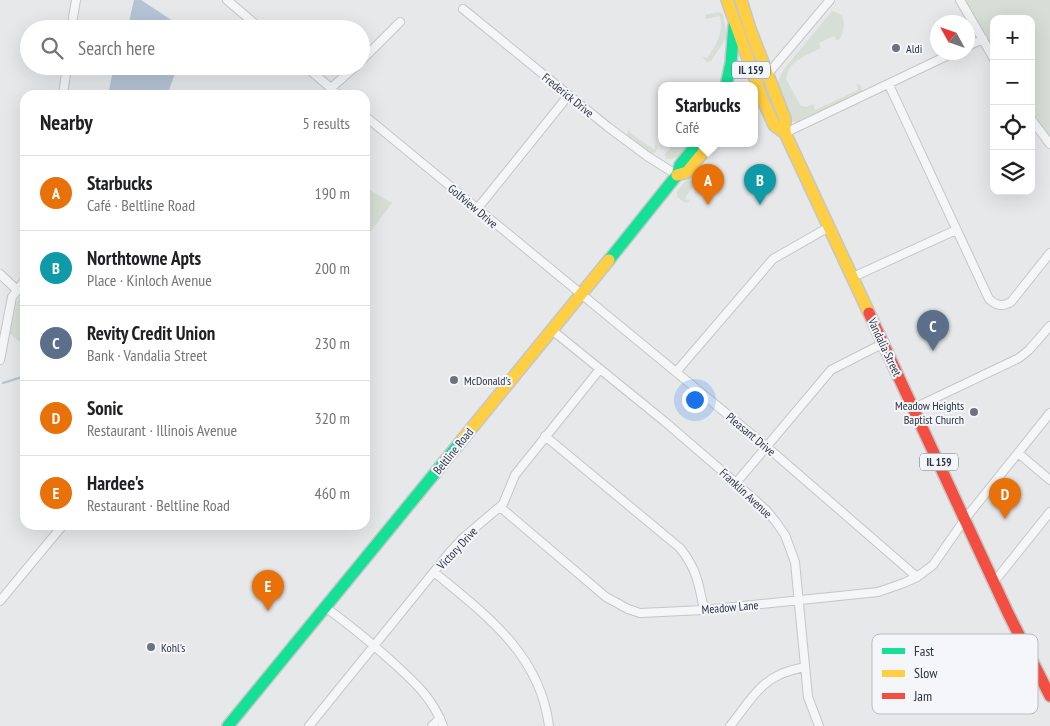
<!DOCTYPE html>
<meta charset="utf-8">
<style>
body{margin:0;font-family:"PT Sans Narrow",sans-serif;background:#f6f6f6;color:#202124}
.controls{position:absolute;right:15px;top:15px;display:grid;overflow:hidden;border-radius:10px;box-shadow:0 5px 20px #0002}
.controls button{width:45px;height:45px;display:grid;place-items:center;padding:0;border:0;border-bottom:1px solid #e0e0e0;background:#fff;color:#202124;font:25px sans-serif}
.compass{position:absolute;left:930px;top:15px;width:45px;height:45px;border-radius:50%;background:#fff;box-shadow:0 5px 20px #0002;rotate:310deg}
.you{position:absolute;left:694px;top:399px;width:18px;height:18px;margin:-12px;border:4px solid #fff;border-radius:50%;background:#1a73e8;box-shadow:0 0 0 8px #1a73e833}
.badge{display:grid;place-items:center;width:32px;height:32px;border-radius:50%;background:#6c737f;color:#fff;font-size:16px;font-weight:700}
.pin{position:absolute;translate:-50% -41px;filter:drop-shadow(0 1px 2px #0008)}
.pin::after{content:'';position:absolute;top:26px;width:18px;height:15px;background:inherit;clip-path:polygon(0 0,100% 0,50% 100%)}
.popup{position:absolute;left:658px;top:82px;width:100px;height:65px;box-sizing:border-box;display:grid;place-content:center;border-radius:10px;background:#fff;filter:drop-shadow(0 1px 4px #0005);font-size:16px;white-space:nowrap;color:#757577}
.popup b{font-size:19px;color:#202124}
.popup::after{content:'';position:absolute;left:50%;top:100%;margin-left:-10px;border:10px solid transparent;border-top-color:#fff}
.list{margin:0;padding:0;list-style:none}
h2{display:flex;justify-content:space-between;align-items:center;height:65px;margin:0;padding:0 20px;font-size:21px}
h2 small{font-size:16px;font-weight:400;color:#757577}
.list li{display:grid;grid-template-columns:32px 1fr auto;gap:15px;align-items:center;box-sizing:border-box;height:75px;padding:0 20px;border-top:1px solid #e0e0e0}
.list b{display:block;font-size:19px;white-space:nowrap}
.list p{margin:0;font-size:16px;white-space:nowrap;color:#757577}
.list em{font-size:16px;font-style:normal;color:#757577}
.icon{flex:none;width:28px;height:28px;fill:none;stroke:currentColor;stroke-width:2;stroke-linecap:round;stroke-linejoin:round}
.map{position:relative;flex:none;width:1050px;height:726px;overflow:hidden}
.search{position:absolute;background:#fff;box-shadow:0 5px 20px #0002;left:20px;top:20px;width:350px;height:55px;display:flex;align-items:center;gap:12px;box-sizing:border-box;padding:0 18px;border-radius:28px;color:#757577;font-size:19px}
.panel{position:absolute;background:#fff;box-shadow:0 5px 20px #0002;left:20px;top:90px;width:350px;height:440px;border-radius:15px}
.map>svg:first-child{display:block}
.green{fill:#d6ded6}
.water{fill:#b4c4d5}
.lines{fill:none;stroke-linecap:round;stroke-linejoin:round}
.stream{stroke:#b4c4d5;stroke-width:2}
.street-casing{stroke:#c4c6c8;stroke-width:10}
.fast-casing{stroke:#c4c6c8;stroke-width:14}
.slow-casing{stroke:#c4c6c8;stroke-width:14}
.jam-casing{stroke:#c4c6c8;stroke-width:14}
.street{stroke:#f5f6f7;stroke-width:8}
.fast{stroke:#16e098;stroke-width:11}
.slow{stroke:#ffcf43;stroke-width:11}
.jam{stroke:#f24e42;stroke-width:11}
.poi-dot{fill:#6c737f;stroke:#f4f6f9;stroke-width:2}
.labels{text-anchor:middle;dominant-baseline:central;stroke-width:4;stroke-linejoin:round;paint-order:stroke}
.shield{fill:#f4f6f9;stroke:#676e7b;stroke-width:1}
.shield-label{font-size:11px;font-weight:bold;fill:#2b3445}
.poi-label{font-size:12px;fill:#2b3445;stroke:#f4f6f9;text-anchor:start}
.street-label{font-size:12px;fill:#2b3445;stroke:#f4f6f9}
.key{fill:#f4f6f9;stroke:#b8bcc3;stroke-width:1}
.key-label{font-size:14px;fill:#2b3445}
</style>
<div class="map">
<svg width="1050" height="726" viewBox="0 0 1050 726">
<rect width="100%" height="100%" fill="#e6e8ea"/>
<path class="green" d="M 960,0 L 1050,0 L 1050,142 L 1031,119 L 1031,19 L 994,19 L 994,57 Z
M 832,11 L 842,15 C 845,22 844,32 840,39 L 837,41 L 834,36 L 819,43 L 821,48 C 807,55 788,61 786,79 L 801,106 L 807,107 L 813,104 L 815,110 L 858,90 L 857,83 L 861,86 L 862,91 L 859,95 L 798,123 L 791,121 L 776,85 L 784,69 Z
M 718,12 L 723,14 L 727,37 L 711,61 L 707,62 L 702,57 L 707,58 C 716,45 724,33 720,16 L 706,19 L 705,15 Z
M 630,127 L 630,133 L 655,150 L 655,145 L 658,146 L 655,153 L 652,154 L 629,139 L 627,134 Z
M 681,144 L 691,144 C 684,152 678,160 666,159 L 665,154 L 673,145 L 677,148 Z
M 699,166 C 704,165 710,169 711,174 L 704,173 L 686,196 L 685,199 L 690,201 L 686,203 L 677,197 L 677,191 Z
M 365,187 L 392,203 L 365,239 Z
M 25,289 L 25,346 L 10,334 L 17,301 Z"/>
<path class="water" d="M 134,0 L 141,0 L 179,25 L 187,25 L 191,29 L 134,29 L 129,22 Z
M 114,66 L 180,66 L 176,71 L 167,95 L 109,95 L 109,90 Z"/>
<g class="lines">
<path class="stream" d="M 3,383 L 25,376"/>
<g class="street-casing">
<path id="street" d="M 227,0 L 261,29
M 960,0 L 994,59
M 463,9 L 608,127 L 647,156 L 677,175
M 71,29 L 76,0
M 968,46 L 983,39
M 361,61 L 400,22
M 305,66 L 339,95
M 767,75 L 830,0
M 889,85 L 989,299 C 997,306 1002,307 1011,302 L 1050,253
M 331,88 L 356,66
M 63,95 L 67,66
M 365,116 L 767,447 L 917,577
M 1031,119 L 1050,144
M 785,133 L 955,52
M 477,209 L 568,96
M 0,274 L 17,290
M 853,277 L 956,230
M 552,330 L 664,421 L 736,483 L 766,510 L 776,522 L 785,535 L 795,562 L 808,697 L 819,726
M 0,360 L 12,297 L 25,280
M 676,372 L 773,259 L 829,227
M 914,408 L 1019,358 L 1029,350 L 1050,326
M 545,436 L 680,548 C 697,569 699,585 704,610
M 1018,453 L 1050,480
M 736,483 L 831,370 L 884,343
M 500,507 L 606,597 L 628,609 L 640,613 L 704,610 L 878,592 L 904,583 L 917,577 L 933,565 L 965,519 L 1050,413
M 434,572 C 486,615 540,654 549,726
M 994,582 L 1050,512
M 0,601 L 63,525
M 325,607 C 347,623 368,640 388,658 C 411,679 432,696 443,726
M 309,726 L 450,552 L 463,538 L 503,504 L 515,475 L 600,369
M 432,726 L 440,718
M 730,726 C 744,709 758,684 779,675 C 787,671 797,669 805,667"/>
</g>
<g class="fast-casing">
<path id="fast" d="M 726,86 L 731,63 L 734,26
M 609,260 L 677,175 L 680,165 L 697,144
M 228,726 L 462,440"/>
</g>
<g class="slow-casing">
<path id="slow" d="M 727,0 L 762,98 L 774,125 L 785,133
M 741,0 L 750,29 L 785,119 L 785,133 L 869,313
M 677,175 L 687,172 L 710,144
M 462,440 L 609,260"/>
</g>
<g class="jam-casing">
<path id="jam" d="M 869,313 L 1008,613 L 1050,696"/>
</g>
<use href="#street" class="street"/>
<use href="#fast" class="fast"/>
<use href="#slow" class="slow"/>
<use href="#jam" class="jam"/>
</g>
<g class="poi-dot">
<circle cx="896" cy="48" r="5"/>
<circle cx="454" cy="380" r="5"/>
<circle cx="974" cy="412" r="5"/>
<circle cx="151" cy="647" r="5"/>
</g>
<g class="labels">
<g class="shield">
<rect x="732" y="61.5" width="38" height="17" rx="4"/>
<rect x="920" y="453.5" width="38" height="17" rx="4"/>
</g>
<g class="shield-label">
<text x="751" y="70">IL 159</text>
<text x="939" y="462">IL 159</text>
</g>
<g class="poi-label">
<text x="906" y="48">Aldi</text>
<text x="464" y="380">McDonald's</text>
<text x="964" y="405" text-anchor="end">Meadow Heights<tspan x="964" dy="14">Baptist Church</tspan></text>
<text x="161" y="647">Kohl's</text>
</g>
<g class="street-label">
<text transform="translate(568 95) rotate(39)">Frederick Drive</text>
<text transform="translate(473 206) rotate(40)">Golfview Drive</text>
<text transform="translate(885 347) rotate(65)">Vandalia Street</text>
<text transform="translate(751 434) rotate(40)">Pleasant Drive</text>
<text transform="translate(453 451) rotate(-51)">Beltline Road</text>
<text transform="translate(746 493) rotate(43)">Franklin Avenue</text>
<text transform="translate(457 548) rotate(-47)">Victory Drive</text>
<text transform="translate(730 607) rotate(-5)">Meadow Lane</text>
</g>
</g>
<rect x="872" y="634" width="166" height="80" rx="8" class="key"/>
<rect x="882" y="648" width="23" height="6" fill="#16e098"/>
<rect x="882" y="670" width="23" height="7" fill="#ffcf43"/>
<rect x="882" y="693" width="23" height="6" fill="#f24e42"/>
<g class="key-label">
<text x="914" y="656">Fast</text>
<text x="914" y="678">Slow</text>
<text x="914" y="701">Jam</text>
</g>
</svg>
<div class="controls">
<button>+</button>
<button>−</button>
<button><svg class="icon" aria-label="locate" viewBox="0 0 24 24"><circle cx="12" cy="12" r="6"/><path d="M12 2v4M12 18v4M2 12h4M18 12h4"/></svg></button>
<button><svg class="icon" aria-label="layers" viewBox="0 0 24 24"><path d="M12 4l9 5-9 5-9-5zM3 14l9 5 9-5"/></svg></button>
</div>
<svg class="compass" viewBox="-18 -18 36 36"><path d="M0-13l5 13h-10z" fill="#e53935"/><path d="M0 13l5-13h-10z" fill="#757577"/></svg>
<div class="you"></div>
<div class="pin badge" style="left:708px;top:205px;background:#e8710a">A</div>
<div class="popup"><b>Starbucks</b>Café</div>
<div class="pin badge" style="left:760px;top:205px;background:#0f9aa8">B</div>
<div class="pin badge" style="left:933px;top:351px;background:#5c6f8a">C</div>
<div class="pin badge" style="left:1005px;top:519px;background:#e8710a">D</div>
<div class="pin badge" style="left:268px;top:611px;background:#e8710a">E</div>
<div class="search"><svg class="icon" aria-label="search" viewBox="0 0 24 24"><circle cx="10" cy="10" r="6"/><path d="M15 15l6 6"/></svg>Search here</div>
<section class="panel">
<h2>Nearby<small>5 results</small></h2>
<ul class="list">
<li><span class="badge" style="background:#e8710a">A</span><div><b>Starbucks</b><p>Café · Beltline Road</p></div><em>190 m</em></li>
<li><span class="badge" style="background:#0f9aa8">B</span><div><b>Northtowne Apts</b><p>Place · Kinloch Avenue</p></div><em>200 m</em></li>
<li><span class="badge" style="background:#5c6f8a">C</span><div><b>Revity Credit Union</b><p>Bank · Vandalia Street</p></div><em>230 m</em></li>
<li><span class="badge" style="background:#e8710a">D</span><div><b>Sonic</b><p>Restaurant · Illinois Avenue</p></div><em>320 m</em></li>
<li><span class="badge" style="background:#e8710a">E</span><div><b>Hardee's</b><p>Restaurant · Beltline Road</p></div><em>460 m</em></li>
</ul>
</section>
</div>
